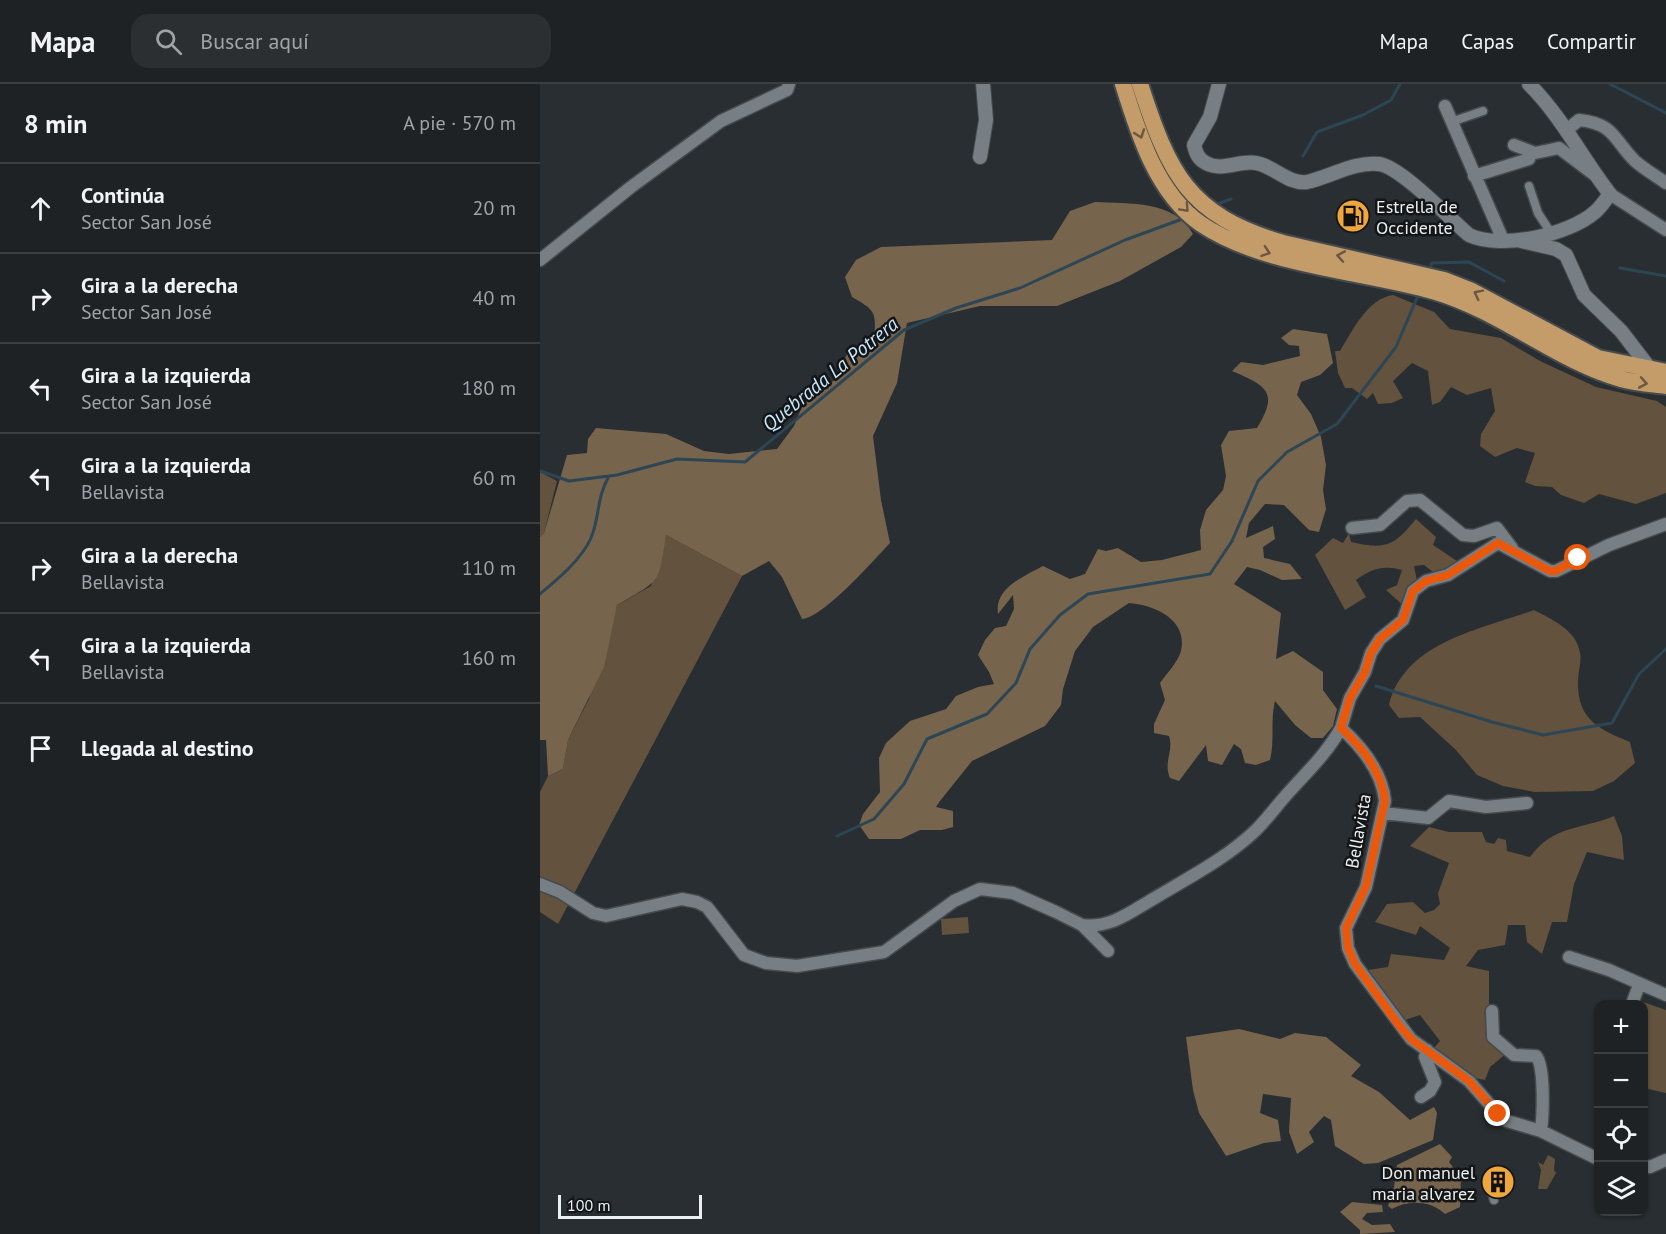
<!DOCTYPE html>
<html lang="es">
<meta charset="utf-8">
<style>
body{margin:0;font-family:"PT Sans",sans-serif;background:#2b2f32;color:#f1f3f6}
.controls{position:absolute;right:18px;bottom:18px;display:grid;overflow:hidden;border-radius:12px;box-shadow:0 2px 4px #0004}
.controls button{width:54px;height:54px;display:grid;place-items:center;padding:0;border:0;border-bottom:2px solid #3c3f42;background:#1e2225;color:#f1f3f6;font:30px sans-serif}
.scale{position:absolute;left:18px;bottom:15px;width:144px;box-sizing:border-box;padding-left:6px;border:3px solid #ebeff1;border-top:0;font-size:16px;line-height:21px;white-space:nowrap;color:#ebeff1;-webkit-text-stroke:4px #131517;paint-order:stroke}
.stop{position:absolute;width:18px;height:18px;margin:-14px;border:4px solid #ea580c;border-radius:50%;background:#fff}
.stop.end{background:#ea580c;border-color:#fff;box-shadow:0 2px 6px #0008}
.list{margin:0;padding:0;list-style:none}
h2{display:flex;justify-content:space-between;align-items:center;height:78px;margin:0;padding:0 24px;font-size:26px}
h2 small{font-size:20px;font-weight:400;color:#a1a4a7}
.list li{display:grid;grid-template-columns:39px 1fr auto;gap:18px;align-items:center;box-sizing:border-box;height:90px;padding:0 24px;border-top:2px solid #3c3f42}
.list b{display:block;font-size:22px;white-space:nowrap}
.list p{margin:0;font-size:20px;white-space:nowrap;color:#a1a4a7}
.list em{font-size:20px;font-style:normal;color:#a1a4a7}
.icon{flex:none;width:33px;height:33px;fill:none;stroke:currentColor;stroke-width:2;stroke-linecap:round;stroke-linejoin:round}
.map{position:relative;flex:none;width:1126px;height:1150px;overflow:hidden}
header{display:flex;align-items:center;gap:36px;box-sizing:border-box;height:84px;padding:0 30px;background:#1e2225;border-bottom:2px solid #3c3f42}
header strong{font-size:28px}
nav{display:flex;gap:33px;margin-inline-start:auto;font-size:21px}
.search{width:420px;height:54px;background:#2b2f32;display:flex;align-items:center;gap:15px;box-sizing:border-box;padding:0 21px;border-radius:18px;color:#a1a4a7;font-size:22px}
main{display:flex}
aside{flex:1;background:#1e2225}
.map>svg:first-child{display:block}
.green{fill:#63523d}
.forest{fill:#77644d}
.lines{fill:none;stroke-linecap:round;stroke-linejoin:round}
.stream{stroke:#2d4656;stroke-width:3}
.pedestrian-casing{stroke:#454a4d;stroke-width:11}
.minor-casing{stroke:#454a4d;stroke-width:15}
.tertiary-casing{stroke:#454a4d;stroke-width:16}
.trunk-casing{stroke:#454a4d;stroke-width:20}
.pedestrian{stroke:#787f84;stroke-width:8}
.minor{stroke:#787f84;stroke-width:12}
.tertiary{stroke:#787f84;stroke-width:14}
.trunk{stroke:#c39c6a;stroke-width:16}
.oneway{stroke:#6b5840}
.route{stroke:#ea580c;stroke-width:8}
.labels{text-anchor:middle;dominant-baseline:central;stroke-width:5;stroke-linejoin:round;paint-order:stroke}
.poi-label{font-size:18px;fill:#ebeff1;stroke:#131517;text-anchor:start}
.street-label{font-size:18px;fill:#ebeff1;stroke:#131517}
.water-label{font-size:20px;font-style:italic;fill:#c9e8fd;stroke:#131517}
</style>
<header>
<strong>Mapa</strong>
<div class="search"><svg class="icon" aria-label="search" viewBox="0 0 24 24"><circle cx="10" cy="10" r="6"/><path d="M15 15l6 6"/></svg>Buscar aquí</div>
<nav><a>Mapa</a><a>Capas</a><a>Compartir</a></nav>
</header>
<main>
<aside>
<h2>8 min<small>A pie · 570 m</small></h2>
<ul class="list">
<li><svg class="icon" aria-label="ahead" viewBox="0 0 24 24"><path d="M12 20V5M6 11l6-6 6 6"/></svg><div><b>Continúa</b><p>Sector San José</p></div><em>20 m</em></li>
<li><svg class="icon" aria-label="right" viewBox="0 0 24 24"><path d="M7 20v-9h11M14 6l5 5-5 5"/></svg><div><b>Gira a la derecha</b><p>Sector San José</p></div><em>40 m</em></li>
<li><svg class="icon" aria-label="left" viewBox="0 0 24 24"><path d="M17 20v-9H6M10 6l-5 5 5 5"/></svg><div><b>Gira a la izquierda</b><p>Sector San José</p></div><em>180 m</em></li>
<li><svg class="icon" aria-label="left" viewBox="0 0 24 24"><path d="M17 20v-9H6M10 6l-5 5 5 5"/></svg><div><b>Gira a la izquierda</b><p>Bellavista</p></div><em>60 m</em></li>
<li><svg class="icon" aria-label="right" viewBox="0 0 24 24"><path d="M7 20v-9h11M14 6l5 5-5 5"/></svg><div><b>Gira a la derecha</b><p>Bellavista</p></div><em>110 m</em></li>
<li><svg class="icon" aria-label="left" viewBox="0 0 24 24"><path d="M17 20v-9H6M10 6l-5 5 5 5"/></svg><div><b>Gira a la izquierda</b><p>Bellavista</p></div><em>160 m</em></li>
<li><svg class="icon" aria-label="arrive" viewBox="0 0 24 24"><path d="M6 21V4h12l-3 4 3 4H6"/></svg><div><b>Llegada al destino</b></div></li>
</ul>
</aside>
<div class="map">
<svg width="1126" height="1150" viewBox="0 0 1126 1150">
<rect width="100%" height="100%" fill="#282e31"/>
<path class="green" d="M 853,211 L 894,228 L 910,245 L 961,254 L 1000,277 L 1056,303 L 1117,317 L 1126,323 L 1126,409 L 1096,420 L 1059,410 L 1044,419 L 1021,411 L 1012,403 L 995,402 L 985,398 L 995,369 L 977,364 L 955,373 L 940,362 L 941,350 L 955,327 L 951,304 L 927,311 L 911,303 L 900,318 L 892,321 L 888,287 L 872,279 L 853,297 L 863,314 L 852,319 L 838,320 L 833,309 L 827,315 L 812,304 L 805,304 L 798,289 L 795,267 L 800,267 C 813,246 827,215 853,211 Z
M 0,388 L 17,397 L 4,449 L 0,453 Z
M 876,435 L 896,453 L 893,461 L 920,479 L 897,491 L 884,481 L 874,482 L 877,497 L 865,523 L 846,506 L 857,501 L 862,486 C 842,481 832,485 816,496 L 826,513 L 805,526 L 775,471 L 793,454 L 803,459 L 809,449 L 811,458 C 846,466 854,462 876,435 Z
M 126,451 L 202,492 L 18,840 L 0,828 L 0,708 L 8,692 L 23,685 L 28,656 L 49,615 L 77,521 L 111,502 Z
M 994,526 C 1011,535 1037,546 1040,569 C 1042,577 1038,588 1038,597 C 1037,635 1058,645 1090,658 L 1095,679 L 1074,697 L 1053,707 L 995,708 L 963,702 L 937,691 L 916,666 L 880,633 L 859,634 L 849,621 C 864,558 942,545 994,526 Z
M 1074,732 L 1082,752 L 1084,776 L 1047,768 L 1034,800 L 1027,838 L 1012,838 L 1002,870 L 987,858 L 985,841 L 968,841 L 965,861 L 938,866 L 926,882 L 949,887 L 949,935 L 967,969 L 950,983 L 945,996 L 929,993 L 893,965 L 900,957 L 880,931 L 862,937 L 828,886 L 848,883 L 851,870 L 904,876 L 910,864 L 880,842 L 876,851 L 835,838 L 847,820 L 873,818 L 885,829 L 894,826 L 900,820 L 898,809 L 909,779 L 870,762 L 889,743 L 909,748 L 942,748 L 946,758 L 954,760 L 958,754 L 966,756 L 967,767 L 990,773 C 1013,741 1040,746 1074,732 Z
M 428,833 L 429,849 L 402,851 L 401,835 Z
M 1100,917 L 1126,926 L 1126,1009 L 1104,1004 L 1104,920 L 1099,920 Z
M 1008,1071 L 1015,1075 L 1014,1086 L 1016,1089 L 1007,1105 L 998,1105 L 1001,1086 L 998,1078 L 1003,1081 Z"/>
<path class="forest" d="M 555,118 C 589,120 635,116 653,150 L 641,163 L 580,197 L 517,222 L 440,222 L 367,239 L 357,299 L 333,352 L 341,416 L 350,459 C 333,477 283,534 262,535 L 242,493 L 229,477 L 202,492 L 126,451 C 118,501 122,495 77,521 L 64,583 L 28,656 L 23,685 L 8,692 L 6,656 L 0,656 L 0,453 L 4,449 L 27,371 L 47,369 L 48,355 L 56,344 L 126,350 L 164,367 L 189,370 L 237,365 L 254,342 L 263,320 L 296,295 L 307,270 L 334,256 C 336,229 337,227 312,213 L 305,193 L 316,176 L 341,163 L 512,156 L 530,127 Z
M 753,245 L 787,250 L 793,279 L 780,291 L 761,298 L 757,311 L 771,330 L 781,353 L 786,381 L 783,406 L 786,425 L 779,448 L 769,446 L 744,421 L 725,420 L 709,439 L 706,454 L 733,442 L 735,455 L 723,463 L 724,474 L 750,480 L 762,495 L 742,496 L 720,486 L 707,483 L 694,500 L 741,529 L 736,575 L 753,567 L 783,588 L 783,606 L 797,625 L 793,642 L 783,654 L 771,654 L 755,641 L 735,617 C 730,637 735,656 730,676 L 716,681 L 705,679 L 701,665 L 694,660 L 682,681 L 668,677 L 666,661 L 639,697 L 630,694 C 623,678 634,667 629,652 L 614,649 L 614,640 L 625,616 L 620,599 C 627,589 638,578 641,567 C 648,535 614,521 589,519 L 553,543 L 535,567 L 523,605 L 521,621 L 505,642 L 432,677 L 400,717 L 396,723 L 413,727 L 413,743 L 402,746 L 380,746 L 361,755 L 329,755 L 319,741 L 323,730 L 340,708 L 339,674 L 346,659 L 370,637 L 406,625 L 416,612 L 438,603 L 454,600 L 449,588 L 438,571 L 445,556 L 455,544 L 466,542 L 474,525 L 473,511 L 458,530 C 454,504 483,493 503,482 L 530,495 L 545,490 L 558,465 L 566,467 L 578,464 L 601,478 L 622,476 L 661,466 L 660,446 L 666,426 L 683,406 L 686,392 L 681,361 L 689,347 L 717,344 C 739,308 727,302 692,287 L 701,278 L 723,281 L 760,272 L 759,262 L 749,261 L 741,254 Z
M 699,945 L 740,955 L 755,949 L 786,953 L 821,981 L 811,992 L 839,1008 L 870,1036 L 894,1023 L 897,1029 L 893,1056 L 838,1079 L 824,1080 L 795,1062 L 791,1036 L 784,1032 L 769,1048 L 774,1058 L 757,1070 L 749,1048 L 751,1014 L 723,1010 L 720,1029 L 738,1036 L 741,1057 L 724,1059 L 686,1072 L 659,1029 L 653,1006 L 646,953 Z
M 900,1060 L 912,1073 L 909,1078 L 921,1093 L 920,1123 L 905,1130 C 892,1117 869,1115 852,1125 L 848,1122 L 854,1103 L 857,1081 Z
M 812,1118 L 842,1121 L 843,1128 L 827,1129 L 822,1135 L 832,1141 L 850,1140 L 855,1148 L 820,1150 L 820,1146 L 800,1128 Z"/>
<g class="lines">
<path class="stream" d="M 1070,0 L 1126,29
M 763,72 L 777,48 L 823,31 L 851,16 L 860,0
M 675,121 L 691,115
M 1080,184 L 1126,192
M 889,187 L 892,179 L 929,178 L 964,197
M 0,387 L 29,397 L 77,391 L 137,375 L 205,378 L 364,246 L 416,224 L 480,204 L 585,156 L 645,134
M 0,510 C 18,495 41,476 51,454 C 60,433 56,415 69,392
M 836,602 L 952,638 L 1003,651 L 1072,639 L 1099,590 L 1126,565
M 297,752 L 334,735 L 364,700 L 387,655 L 447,630 L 476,599 L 490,565 L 520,531 L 548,510 L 670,490 L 692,457 L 718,397 L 747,368 L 797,340 L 856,263 L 879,209"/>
<g class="pedestrian-casing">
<path id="pedestrian" d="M 911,38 L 943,27
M 989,102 L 998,129 L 1011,149
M 948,1092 L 954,1116"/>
</g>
<g class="minor-casing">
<path id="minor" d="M 905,22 L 963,156
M 1028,45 L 1039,36 C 1075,40 1073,55 1095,77 C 1104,85 1116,92 1126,99
M 974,61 L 995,69 L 1019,64 L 1052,89
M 934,92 L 989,75
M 1070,110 L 1126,146
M 0,176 L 91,103 L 181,37 L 247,6 L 249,0
M 812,444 L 840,441 L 867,417 L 880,416 L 923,451 L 934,452 L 957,444 L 972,464
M 801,644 L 810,614 L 825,588 L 831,569 L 840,555 L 863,536 L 873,507 L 886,497 L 908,491 L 958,459 L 1010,487 L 1016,487 L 1069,461 L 1126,440
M 843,729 L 888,734 L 909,717 L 946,723 L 987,719
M 0,800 L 20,808 L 53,829 L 66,832 L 142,815 L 157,818 L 167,823 L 204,871 L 226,879 L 257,882 L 344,868 L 414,817 L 440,805 L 473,809 L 516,828 L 542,841 L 568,867
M 542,841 C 569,845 591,828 613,815 C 648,794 687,774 716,746 C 728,734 738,720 749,708 C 768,687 787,669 801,644 C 822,663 842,688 845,717 L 826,803 L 806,844 L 808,864 L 815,880 L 871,955 L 929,997 L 958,1030 L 967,1037 L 1001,1047 L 1058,1075
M 1029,873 L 1069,886 L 1126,911
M 1092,920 L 1099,901
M 952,927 L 953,953 L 974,971 L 996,972 C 1005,982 1003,1031 1001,1047
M 881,1013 L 890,1007 L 895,998 L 885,973 L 887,966
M 1104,1082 L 1110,1083 L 1126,1076"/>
</g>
<g class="tertiary-casing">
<path id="tertiary" d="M 679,0 L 670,33 L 654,61 C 656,69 658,75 666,79 C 682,88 700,76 716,79 C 734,82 749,101 767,98 C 790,93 815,77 839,80 C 861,83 910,135 929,151 C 961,166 1029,151 1055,128 C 1061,123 1066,115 1070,110 C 1042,74 1022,33 989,0
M 440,73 L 446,36 L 443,0
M 981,157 L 1016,165 L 1026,171 L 1044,211 L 1081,247 L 1111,286"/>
</g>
<g class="trunk-casing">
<path id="trunk" d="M 583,0 C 598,49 617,110 661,140 C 723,182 824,187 896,208 C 960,227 1019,278 1081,295 C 1095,299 1111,300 1126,302
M 600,0 C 629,89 647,131 743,159 L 904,196 L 932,207 L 1058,274 L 1126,288"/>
</g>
<use href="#pedestrian" class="pedestrian"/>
<use href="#minor" class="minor"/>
<use href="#tertiary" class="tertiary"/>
<use href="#trunk" class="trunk"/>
</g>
<defs><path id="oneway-chevron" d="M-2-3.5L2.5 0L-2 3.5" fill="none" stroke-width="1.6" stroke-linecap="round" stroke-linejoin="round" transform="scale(1.5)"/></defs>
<g class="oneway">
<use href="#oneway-chevron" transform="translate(600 50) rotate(70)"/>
<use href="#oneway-chevron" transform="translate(645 124) rotate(47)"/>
<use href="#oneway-chevron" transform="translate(726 168) rotate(19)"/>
<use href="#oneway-chevron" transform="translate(801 172) rotate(-170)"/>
<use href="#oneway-chevron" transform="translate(938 210) rotate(-153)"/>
<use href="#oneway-chevron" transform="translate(1103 299) rotate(10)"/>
</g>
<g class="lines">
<path class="route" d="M 958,1030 L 929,997 L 871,955 L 858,940 L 815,880 L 808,864 L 806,844 L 826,802 L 845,717 C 842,688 822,663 801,644 L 810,614 L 825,588 L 831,569 L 840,555 L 863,536 L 873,507 L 886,497 L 908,491 L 958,459 L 1010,487 L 1016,487 L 1038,474"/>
</g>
<defs>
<g id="fuel-disc" transform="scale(1.725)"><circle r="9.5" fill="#efa73d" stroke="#131517"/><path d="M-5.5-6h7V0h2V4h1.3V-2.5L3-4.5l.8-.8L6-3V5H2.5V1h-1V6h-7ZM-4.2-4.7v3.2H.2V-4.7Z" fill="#111"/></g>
<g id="building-disc" transform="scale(1.725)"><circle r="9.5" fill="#efa73d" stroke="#131517"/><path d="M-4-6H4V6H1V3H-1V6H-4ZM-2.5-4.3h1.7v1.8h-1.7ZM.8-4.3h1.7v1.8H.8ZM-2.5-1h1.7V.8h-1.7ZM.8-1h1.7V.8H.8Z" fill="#111"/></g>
</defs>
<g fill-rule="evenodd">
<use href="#fuel-disc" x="813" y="132"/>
<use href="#building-disc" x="958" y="1098"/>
</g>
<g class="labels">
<g class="poi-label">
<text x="836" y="122">Estrella de<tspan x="836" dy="21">Occidente</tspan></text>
<text x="935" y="1088" text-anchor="end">Don manuel<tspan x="935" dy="21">maria alvarez</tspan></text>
</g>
<g class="street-label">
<text transform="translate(818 747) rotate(-80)">Bellavista</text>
</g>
<g class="water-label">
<text transform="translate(290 290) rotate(-39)">Quebrada La Potrera</text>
</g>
</g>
</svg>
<div class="controls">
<button>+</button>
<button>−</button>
<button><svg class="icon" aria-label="locate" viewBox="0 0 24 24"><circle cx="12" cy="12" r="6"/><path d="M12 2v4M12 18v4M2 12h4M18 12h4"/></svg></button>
<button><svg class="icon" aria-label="layers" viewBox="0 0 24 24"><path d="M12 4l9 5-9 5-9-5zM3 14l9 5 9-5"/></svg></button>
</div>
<div class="scale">100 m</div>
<div class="stop" style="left:1038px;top:474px"></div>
<div class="stop end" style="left:958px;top:1030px"></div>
</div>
</main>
